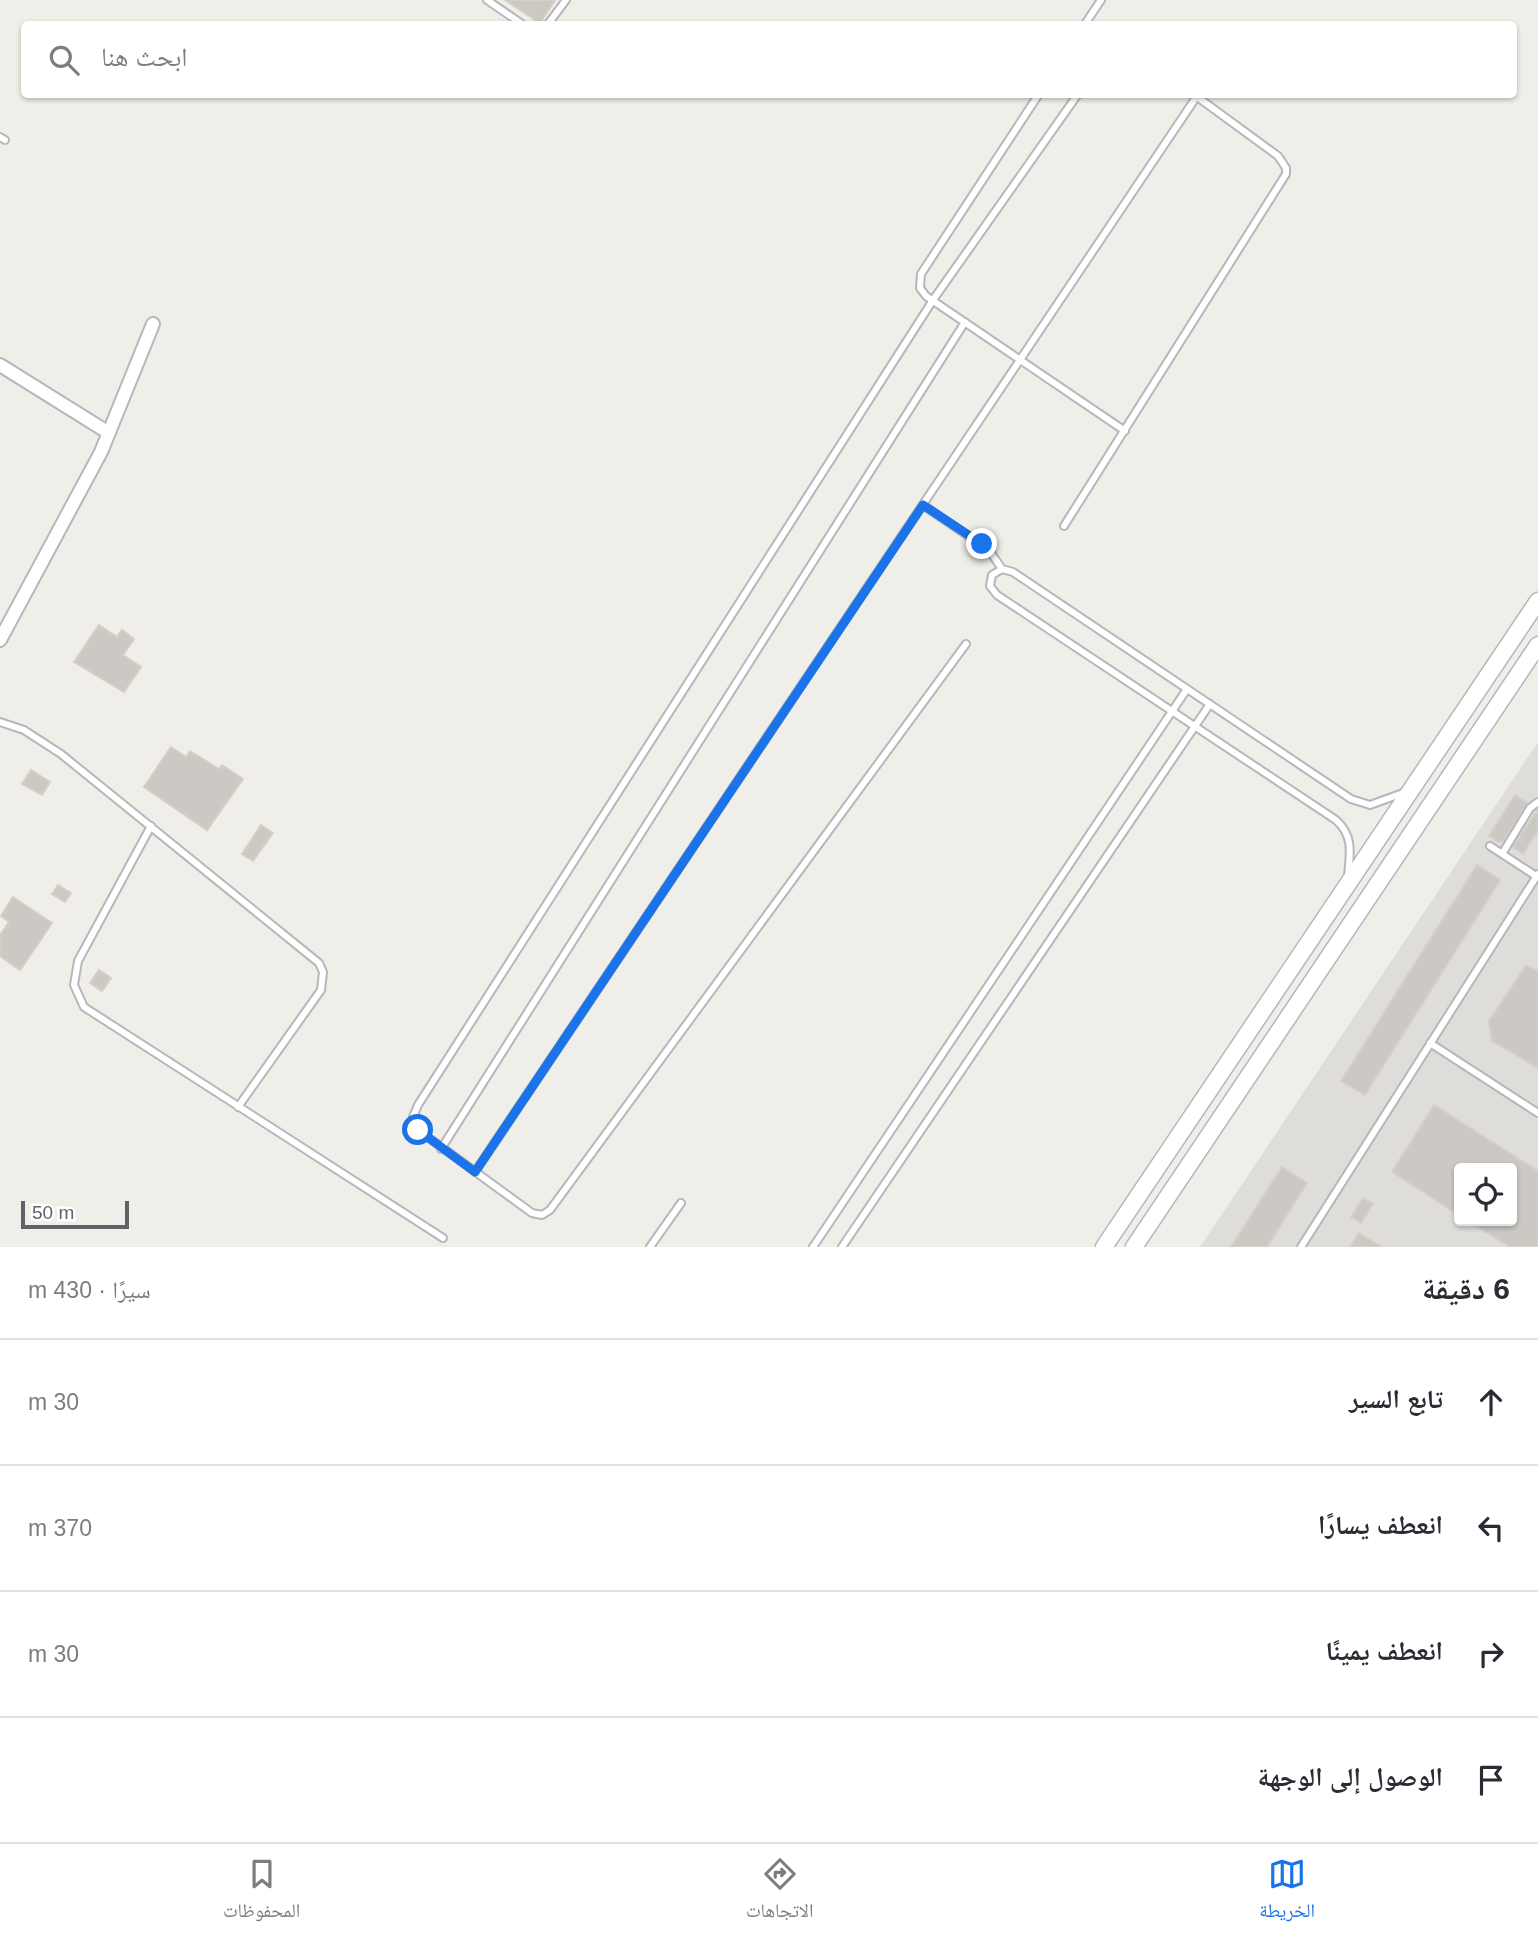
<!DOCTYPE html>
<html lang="ar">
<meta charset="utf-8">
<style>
body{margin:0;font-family:Helvetica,"Noto Naskh Arabic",sans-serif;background:#f7f7f7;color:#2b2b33;direction:rtl}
.controls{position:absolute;right:21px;bottom:21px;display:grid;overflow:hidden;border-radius:7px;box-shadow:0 2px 5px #0004}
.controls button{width:63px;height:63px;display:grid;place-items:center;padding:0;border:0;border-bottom:2px solid #e1e1e2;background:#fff;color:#2b2b33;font:35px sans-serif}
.scale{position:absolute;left:21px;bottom:18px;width:108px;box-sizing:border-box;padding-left:7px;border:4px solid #5f6367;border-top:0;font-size:19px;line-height:24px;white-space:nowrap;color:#5f6367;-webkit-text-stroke:5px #fff;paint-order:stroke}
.stop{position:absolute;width:21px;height:21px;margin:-16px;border:5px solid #1a73e8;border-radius:50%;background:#fff}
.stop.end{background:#1a73e8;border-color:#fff;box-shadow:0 2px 7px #0008}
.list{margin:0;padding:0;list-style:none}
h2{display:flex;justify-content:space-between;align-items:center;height:91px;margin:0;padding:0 28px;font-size:30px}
h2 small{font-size:23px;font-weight:400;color:#7c7c81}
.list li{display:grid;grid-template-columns:46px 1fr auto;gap:21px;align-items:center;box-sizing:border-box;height:126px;padding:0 28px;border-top:2px solid #e1e1e2}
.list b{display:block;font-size:26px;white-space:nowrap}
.list em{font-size:23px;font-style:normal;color:#7c7c81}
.icon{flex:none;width:38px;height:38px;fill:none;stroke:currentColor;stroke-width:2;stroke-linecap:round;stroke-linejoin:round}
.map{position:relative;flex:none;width:1538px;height:1247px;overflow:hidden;direction:ltr}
.search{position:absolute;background:#fff;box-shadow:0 2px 5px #0004;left:21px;right:21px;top:21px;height:77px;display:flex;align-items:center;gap:18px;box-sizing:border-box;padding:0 24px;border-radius:7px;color:#7c7c81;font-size:26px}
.sheet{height:595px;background:#fff}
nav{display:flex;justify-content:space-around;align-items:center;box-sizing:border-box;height:98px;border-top:2px solid #e1e1e2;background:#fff;font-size:19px;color:#7c7c81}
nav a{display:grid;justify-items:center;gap:4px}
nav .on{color:#1a73e8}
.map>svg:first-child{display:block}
.industrial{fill:#dfddda;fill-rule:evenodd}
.building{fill:#ccc9c4;stroke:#d5cfc6;stroke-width:2}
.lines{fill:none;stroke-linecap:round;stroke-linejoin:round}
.lane-casing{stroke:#b5b8bb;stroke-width:10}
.street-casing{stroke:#b5b8bb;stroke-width:16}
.secondary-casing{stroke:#b4b7bb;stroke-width:19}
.lane{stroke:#fff;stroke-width:6}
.street{stroke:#fff;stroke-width:12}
.secondary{stroke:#fff;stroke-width:16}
.route{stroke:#1a73e8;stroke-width:9}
</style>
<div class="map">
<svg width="1538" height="1247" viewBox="0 0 1538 1247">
<rect width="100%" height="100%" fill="#f0eee8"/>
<path class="industrial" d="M 1538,742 L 1538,1247 L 1200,1247 ZM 1459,1168 L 1512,1168 L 1512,1221 L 1459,1221 Z"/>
<path class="building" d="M 505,0 L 555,0 L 540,23 Z
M 99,625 L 117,637 L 122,630 L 134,639 L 123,655 L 141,667 L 124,692 L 74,662 Z
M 171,747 L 186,757 L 190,751 L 219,769 L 222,765 L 243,779 L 207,830 L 144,787 Z
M 31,770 L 50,782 L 42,795 L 22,784 Z
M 1515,795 L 1528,803 L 1503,841 L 1499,842 L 1489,836 Z
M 1538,809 L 1538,830 L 1523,854 L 1513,847 Z
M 261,825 L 273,833 L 253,861 L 242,854 Z
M 1477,865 L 1500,880 L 1365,1095 L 1341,1081 Z
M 58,885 L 71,893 L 65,902 L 52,894 Z
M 13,897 L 52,923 L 20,970 L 0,956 L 0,935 L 9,922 L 1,916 Z
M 1526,965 L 1538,972 L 1538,1068 L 1492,1041 L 1489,1021 Z
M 99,970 L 111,978 L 102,991 L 90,983 Z
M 1434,1105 L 1538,1171 L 1538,1247 L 1510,1247 L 1468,1221 L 1512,1221 L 1512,1168 L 1459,1168 L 1459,1215 L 1392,1172 Z
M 1282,1167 L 1307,1183 L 1267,1247 L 1231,1247 Z
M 1363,1198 L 1373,1204 L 1361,1223 L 1351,1217 Z
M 1359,1233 L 1382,1247 L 1350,1247 Z"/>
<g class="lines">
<g class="lane-casing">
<path id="lane" d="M 487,0 L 522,24
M 548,24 L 566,0
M 1085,24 L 1101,0
M 1039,94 L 921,274 L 920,288 L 926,296 L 1125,431
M 0,137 L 5,140
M 923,505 L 989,550 L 1002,569
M 1064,526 L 1286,174 L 1286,168 L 1278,156 L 1196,96
M 966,644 L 550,1210 L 542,1215 L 532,1213 L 418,1130 L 413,1117 L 418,1105 L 933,300 L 1078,94
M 0,722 L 24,730 L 61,754 L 319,963 L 323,972 L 321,990 L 238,1107
M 151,826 L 78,961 L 74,985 L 84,1007 L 443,1238
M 1490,846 L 1536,876
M 1502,854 L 1530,808 L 1538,802
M 1348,876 C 1350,854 1354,836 1336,820 L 997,595 L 990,586 L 992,575 L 1002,569 L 1013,572 L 1351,799 L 1370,805 L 1403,793
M 1430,1043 L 1538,1113
M 441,1149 L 965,322
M 475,1172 L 1197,96
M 650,1247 L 681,1203
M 813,1247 L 1187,689
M 842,1247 L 1210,704
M 1301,1247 L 1538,874"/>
</g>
<g class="street-casing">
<path id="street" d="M 0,365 L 109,433
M 0,640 L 101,452 L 153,324"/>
</g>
<g class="secondary-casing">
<path id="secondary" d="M 1104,1247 L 1538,601
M 1134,1247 L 1538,645"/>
</g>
<use href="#lane" class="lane"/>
<use href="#street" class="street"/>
<use href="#secondary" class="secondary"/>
</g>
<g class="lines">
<path class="route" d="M 418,1130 L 475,1172 L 923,505 L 982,544"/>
</g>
</svg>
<div class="controls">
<button><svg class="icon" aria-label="locate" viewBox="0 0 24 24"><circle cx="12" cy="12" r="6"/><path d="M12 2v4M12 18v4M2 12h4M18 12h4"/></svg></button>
</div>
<div class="scale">50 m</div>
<div class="stop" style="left:418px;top:1130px"></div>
<div class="stop end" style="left:982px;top:544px"></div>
<div class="search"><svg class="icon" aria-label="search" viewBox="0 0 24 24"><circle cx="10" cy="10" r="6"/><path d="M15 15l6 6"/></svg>ابحث هنا</div>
</div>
<section class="sheet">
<h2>6 دقيقة<small>سيرًا · 430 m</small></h2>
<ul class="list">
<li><svg class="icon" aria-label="ahead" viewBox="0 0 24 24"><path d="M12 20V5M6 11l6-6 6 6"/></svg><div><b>تابع السير</b></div><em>30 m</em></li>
<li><svg class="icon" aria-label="left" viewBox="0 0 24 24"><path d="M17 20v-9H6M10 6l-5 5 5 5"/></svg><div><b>انعطف يسارًا</b></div><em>370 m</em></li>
<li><svg class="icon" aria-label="right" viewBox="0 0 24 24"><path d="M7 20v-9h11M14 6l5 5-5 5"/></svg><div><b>انعطف يمينًا</b></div><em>30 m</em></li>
<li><svg class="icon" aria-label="arrive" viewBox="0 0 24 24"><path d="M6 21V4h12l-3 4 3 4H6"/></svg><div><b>الوصول إلى الوجهة</b></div></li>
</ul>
</section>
<nav>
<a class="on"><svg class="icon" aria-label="map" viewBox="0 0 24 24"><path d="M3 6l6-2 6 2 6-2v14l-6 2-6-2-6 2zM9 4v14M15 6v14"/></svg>الخريطة</a>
<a><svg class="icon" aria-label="directions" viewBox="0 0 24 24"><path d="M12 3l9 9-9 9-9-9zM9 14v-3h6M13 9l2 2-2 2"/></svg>الاتجاهات</a>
<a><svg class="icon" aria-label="saved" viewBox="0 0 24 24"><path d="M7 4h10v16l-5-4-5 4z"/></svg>المحفوظات</a>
</nav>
